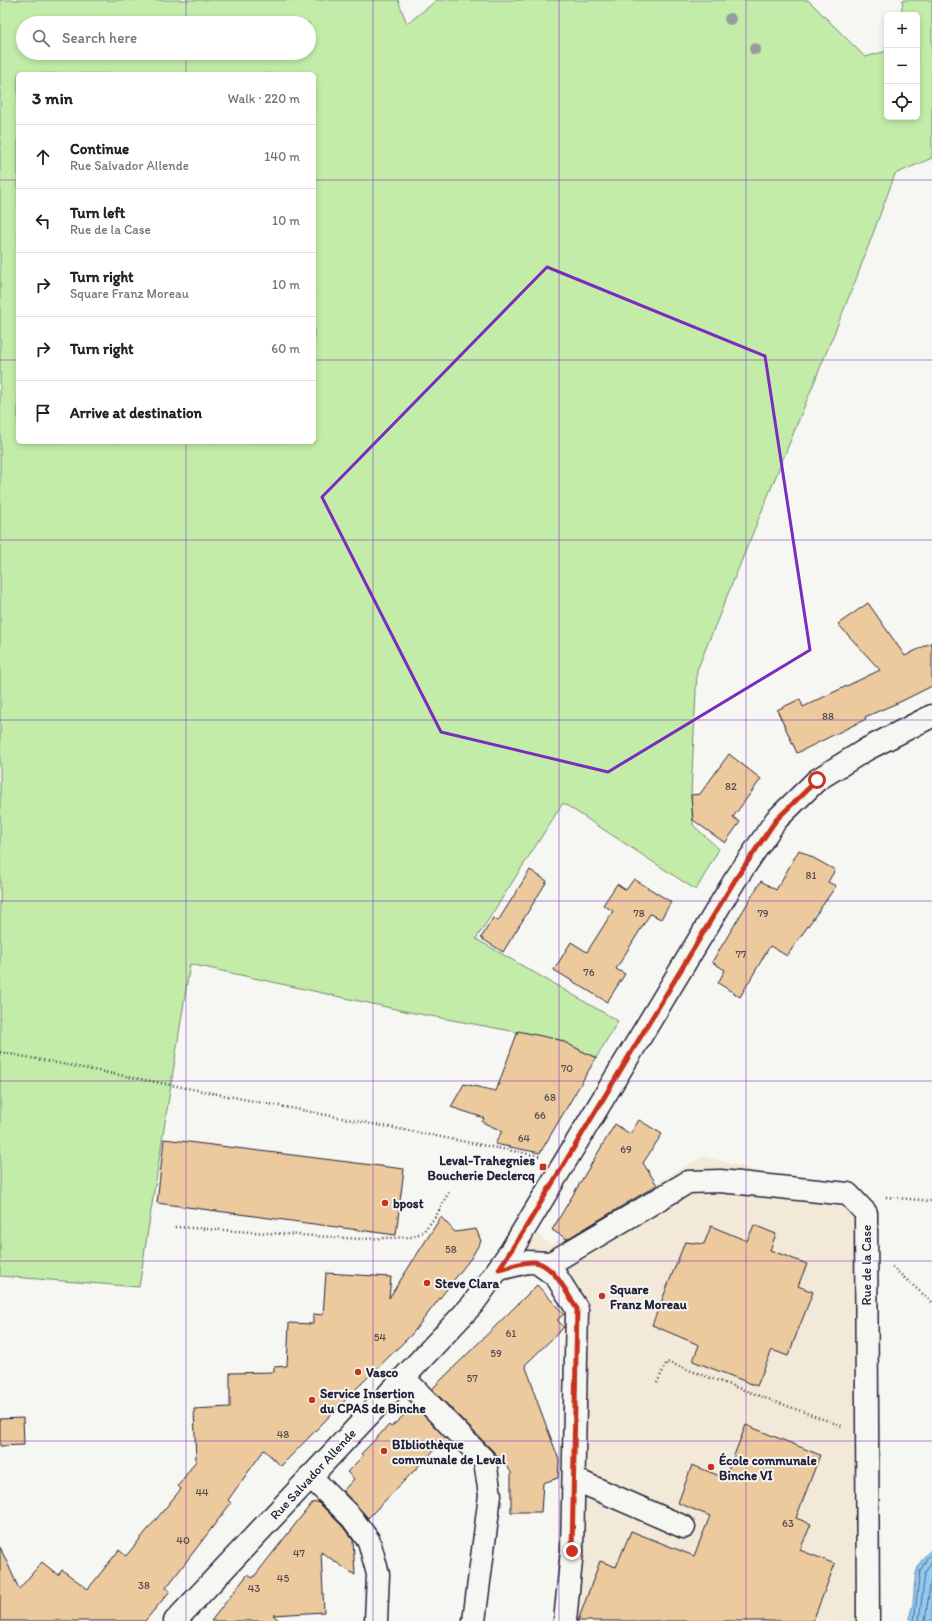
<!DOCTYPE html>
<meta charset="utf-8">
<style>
body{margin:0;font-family:Itim,sans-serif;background:#f2f2f2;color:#202124}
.controls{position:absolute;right:12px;top:12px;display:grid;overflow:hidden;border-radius:6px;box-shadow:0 2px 6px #0003}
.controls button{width:36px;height:36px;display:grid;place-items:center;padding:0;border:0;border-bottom:1px solid #e0e0e0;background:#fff;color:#202124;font:20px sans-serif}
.stop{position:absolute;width:12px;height:12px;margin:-9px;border:3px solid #c8321e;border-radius:50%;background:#fff}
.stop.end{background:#c8321e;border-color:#fff;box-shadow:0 1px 4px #0008}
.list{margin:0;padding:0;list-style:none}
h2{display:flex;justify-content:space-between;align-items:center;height:52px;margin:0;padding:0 16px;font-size:17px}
h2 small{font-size:13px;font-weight:400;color:#757577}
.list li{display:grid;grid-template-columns:26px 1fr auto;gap:12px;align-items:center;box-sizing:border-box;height:64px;padding:0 16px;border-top:1px solid #e0e0e0}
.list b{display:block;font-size:15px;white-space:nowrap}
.list p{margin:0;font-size:13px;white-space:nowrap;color:#757577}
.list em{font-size:13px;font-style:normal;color:#757577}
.icon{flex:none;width:22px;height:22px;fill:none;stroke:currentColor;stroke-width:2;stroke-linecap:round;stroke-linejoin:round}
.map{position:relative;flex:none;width:932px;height:1621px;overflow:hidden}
.search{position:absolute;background:#fff;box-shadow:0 2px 6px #0003;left:16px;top:16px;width:300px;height:44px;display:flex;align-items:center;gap:10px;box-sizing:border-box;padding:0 14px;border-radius:22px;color:#757577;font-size:15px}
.panel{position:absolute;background:#fff;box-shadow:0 2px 6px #0003;left:16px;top:72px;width:300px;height:372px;border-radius:6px}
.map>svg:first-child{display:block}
.built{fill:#f3e9d8}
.green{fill:#c3eca8;stroke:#728772;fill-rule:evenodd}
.water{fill:#92caf1;stroke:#6587a8}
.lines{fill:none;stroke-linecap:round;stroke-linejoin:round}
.shore{stroke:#4f6584;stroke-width:1}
.building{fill:#ecca9d;stroke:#22223b}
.street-casing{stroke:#22223b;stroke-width:25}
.secondary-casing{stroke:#22223b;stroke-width:25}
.path{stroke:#22223b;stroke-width:2.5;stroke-dasharray:1 3;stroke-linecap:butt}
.street{stroke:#f6f6f2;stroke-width:22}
.secondary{stroke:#f6f6f2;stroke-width:22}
.tree{fill:#979d9c}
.route{stroke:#c8321e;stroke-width:5}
.marked{fill:none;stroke:#7b2cbf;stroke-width:3;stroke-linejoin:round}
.grid{fill:none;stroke:#7b2cbf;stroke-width:1;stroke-opacity:0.55}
.poi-dot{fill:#c8321e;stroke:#f6f6f2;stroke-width:1.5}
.labels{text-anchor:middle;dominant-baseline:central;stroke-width:4;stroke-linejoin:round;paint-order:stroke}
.number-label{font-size:11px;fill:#544c54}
.poi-label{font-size:13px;font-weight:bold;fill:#22223b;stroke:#f6f6f2;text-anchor:start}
.street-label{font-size:13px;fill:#22223b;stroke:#f6f6f2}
</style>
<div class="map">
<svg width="932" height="1621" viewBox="0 0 932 1621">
<rect width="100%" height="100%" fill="#f6f6f2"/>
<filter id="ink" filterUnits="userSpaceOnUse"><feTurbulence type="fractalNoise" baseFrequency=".025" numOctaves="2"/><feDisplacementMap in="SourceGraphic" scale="8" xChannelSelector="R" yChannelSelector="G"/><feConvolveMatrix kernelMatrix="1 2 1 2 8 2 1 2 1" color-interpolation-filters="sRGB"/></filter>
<g filter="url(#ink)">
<path class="built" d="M 703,1156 L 872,1202 L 856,1621 L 556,1621 L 563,1377 L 570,1305 L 511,1251 L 526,1227 L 551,1244 Z"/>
<path class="green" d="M 0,0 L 398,0 L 407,24 L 437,0 L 808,0 L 865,57 L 887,51 L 887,117 L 917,117 L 917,15 L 901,15 L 903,0 L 932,0 L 932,158 L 895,174 L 855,282 L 697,670 L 691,795 L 693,825 L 719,849 L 696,890 L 563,803 L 476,939 L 618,1021 L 596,1058 L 560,1040 L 409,1012 L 190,964 L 139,1287 L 0,1276 ZM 23,23 L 309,23 L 309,53 L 23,53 ZM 18,74 L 314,74 L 314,442 L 18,442 Z"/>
<path class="water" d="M 932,1549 L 932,1621 L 910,1621 C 909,1615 912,1609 913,1603 C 916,1579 912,1566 932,1549 Z"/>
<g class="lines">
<path class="shore" d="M 914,1621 L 920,1571 L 927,1558 L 932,1554
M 919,1621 L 925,1573 L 932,1561
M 925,1621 L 932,1572"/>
</g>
<path class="building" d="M 868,603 L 905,656 L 932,642 L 932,686 L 902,701 L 865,717 L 866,719 L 797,753 L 777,710 L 800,699 L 803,707 L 880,670 L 838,624 Z
M 729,754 L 761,779 L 733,817 L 740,822 L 725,843 L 693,820 L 691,795 L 700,794 Z
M 799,850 L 835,870 L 828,882 L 836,886 L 787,956 L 770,946 L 740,997 L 718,983 L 725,970 L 712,962 L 761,881 L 776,890 Z
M 530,870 L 547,881 L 503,952 L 481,938 L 493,918 L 498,921 Z
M 634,879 L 671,902 L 661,919 L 650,914 L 616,969 L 625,974 L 607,1002 L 554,970 L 571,942 L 587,952 L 613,911 L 603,905 L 617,884 L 626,890 Z
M 518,1031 L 560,1040 L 596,1058 L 540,1153 L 495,1144 L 502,1131 L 482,1122 L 484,1118 L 451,1107 L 464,1084 L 496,1091 Z
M 639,1120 L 662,1134 L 643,1163 L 657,1185 L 567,1239 L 552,1230 L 615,1124 L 630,1134 Z
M 164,1139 L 404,1169 L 396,1235 L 157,1203 Z
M 441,1217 L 455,1232 L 476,1229 L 481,1241 L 471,1258 L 412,1334 L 358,1387 L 281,1466 L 264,1450 L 228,1500 L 231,1503 L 166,1588 L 170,1591 L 145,1621 L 0,1621 L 0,1547 L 19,1589 L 42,1562 L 58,1575 L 62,1570 L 88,1589 L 119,1550 L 126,1556 L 181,1489 L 178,1486 L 196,1461 L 194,1409 L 230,1407 L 230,1373 L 274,1372 L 274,1367 L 287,1366 L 289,1323 L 313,1324 L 313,1314 L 323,1315 L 326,1273 L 391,1277 L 389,1298 Z
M 754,1225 L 776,1234 L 770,1250 L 807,1264 L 798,1286 L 813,1292 L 788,1356 L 772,1350 L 757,1386 L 693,1361 L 699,1345 L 652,1325 L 685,1242 L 704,1244 L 711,1226 L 747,1241 Z
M 537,1285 L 564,1314 L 557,1320 L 564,1327 L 525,1365 L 534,1389 L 533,1390 L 559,1460 L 558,1478 L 543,1483 L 541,1512 L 511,1512 L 511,1472 L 493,1451 L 432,1389 Z
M 414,1406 L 446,1438 L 368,1518 L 343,1491 L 354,1479 L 347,1472 L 363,1456 L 361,1454 L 389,1425 L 391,1427 Z
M 23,1418 L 24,1445 L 0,1446 L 0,1419 Z
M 746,1425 L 820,1455 L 796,1518 L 811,1524 L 800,1550 L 835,1564 L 813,1621 L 578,1621 L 600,1561 L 616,1567 L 631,1531 L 694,1556 L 710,1516 L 678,1503 L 692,1465 L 725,1478 Z
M 318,1502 L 342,1526 L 353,1540 L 355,1575 L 321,1552 L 324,1612 L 273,1615 L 280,1621 L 211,1621 L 248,1574 L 253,1578 L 312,1503 Z"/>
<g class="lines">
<g class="street-casing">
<path id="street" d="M 538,1263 L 556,1276 L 577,1309 L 572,1551 L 565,1621
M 499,1269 L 527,1262 L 551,1263 L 688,1182 L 720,1181 L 848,1194 L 866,1213 L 868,1621
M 404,1378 L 485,1461 L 490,1495 L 474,1621
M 310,1476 L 352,1518 L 369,1541 L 378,1574 L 376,1621
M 574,1479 L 684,1527"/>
</g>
<g class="secondary-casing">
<path id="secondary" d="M 175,1621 L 473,1304 L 511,1251 L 735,880 L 776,820 L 817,780 L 867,749 L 932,716"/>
</g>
<path class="path" d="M 0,1052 L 539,1156
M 886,1197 L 932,1201
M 175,1227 L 361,1239 L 412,1237 L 423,1232 L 436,1216 L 449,1192
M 892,1267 L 932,1302
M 657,1383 L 667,1362 L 842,1426"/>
<use href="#street" class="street"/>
<use href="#secondary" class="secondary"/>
</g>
<g class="tree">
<circle cx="730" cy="19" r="6"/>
<circle cx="755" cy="49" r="6"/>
</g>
</g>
<g class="lines" filter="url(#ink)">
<path class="route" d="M 572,1551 L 577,1309 C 567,1294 557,1270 539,1263 C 530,1259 509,1267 499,1269 L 526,1227 L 735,880 L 776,820 L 817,780"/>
</g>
<path class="marked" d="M 547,267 L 765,356 L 810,650 L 608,772 L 441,732 L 322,497 Z"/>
<path class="grid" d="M 186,0 L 186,23M 373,0 L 373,1621M 559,0 L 559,1621M 746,0 L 746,1621M 186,53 L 186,74M 0,180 L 18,180M 314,180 L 932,180M 0,360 L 18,360M 314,360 L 932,360M 186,442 L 186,1621M 0,540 L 932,540M 0,720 L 932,720M 0,901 L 932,901M 0,1081 L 932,1081M 0,1261 L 932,1261M 0,1441 L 932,1441"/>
<g class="poi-dot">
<rect x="539" y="1163" width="8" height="8" rx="2"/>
<circle cx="385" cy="1203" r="4"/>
<circle cx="427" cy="1283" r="4"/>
<circle cx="602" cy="1296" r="4"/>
<circle cx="358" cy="1372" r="4"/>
<circle cx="312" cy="1400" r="4"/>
<circle cx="384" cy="1451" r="4"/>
<circle cx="711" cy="1467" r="4"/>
</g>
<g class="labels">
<g class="number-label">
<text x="828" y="716">88</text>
<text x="731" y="786">82</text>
<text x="811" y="875">81</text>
<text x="639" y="913">78</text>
<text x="763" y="913">79</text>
<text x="741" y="954">77</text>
<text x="589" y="972">76</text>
<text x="567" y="1068">70</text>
<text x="550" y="1097">68</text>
<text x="540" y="1115">66</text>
<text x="524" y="1138">64</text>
<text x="626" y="1149">69</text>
<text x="451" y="1249">58</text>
<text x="511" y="1333">61</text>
<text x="380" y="1337">54</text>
<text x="496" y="1353">59</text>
<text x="472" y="1378">57</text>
<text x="283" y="1434">48</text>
<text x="202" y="1492">44</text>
<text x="788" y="1523">63</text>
<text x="183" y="1540">40</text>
<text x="299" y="1553">47</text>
<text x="283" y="1578">45</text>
<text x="144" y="1585">38</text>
<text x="254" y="1588">43</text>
</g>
<g class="poi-label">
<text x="535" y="1160" text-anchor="end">Leval-Trahegnies<tspan x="535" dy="15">Boucherie Declercq</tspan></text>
<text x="393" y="1203">bpost</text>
<text x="435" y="1283">Steve Clara</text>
<text x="610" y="1289">Square<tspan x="610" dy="15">Franz Moreau</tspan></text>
<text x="366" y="1372">Vasco</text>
<text x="320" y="1393">Service Insertion<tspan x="320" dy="15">du CPAS de Binche</tspan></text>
<text x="392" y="1444">BIbliothèque<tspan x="392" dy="15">communale de Leval</tspan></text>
<text x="719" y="1460">École communale<tspan x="719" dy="15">Binche VI</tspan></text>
</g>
<g class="street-label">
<text transform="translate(866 1265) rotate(-90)">Rue de la Case</text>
<text transform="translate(313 1474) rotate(-47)">Rue Salvador Allende</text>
</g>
</g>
</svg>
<div class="controls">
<button>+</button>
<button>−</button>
<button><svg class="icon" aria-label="locate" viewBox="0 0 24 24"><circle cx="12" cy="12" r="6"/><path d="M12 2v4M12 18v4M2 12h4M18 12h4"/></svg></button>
</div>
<div class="stop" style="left:817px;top:780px"></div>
<div class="stop end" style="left:572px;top:1551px"></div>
<div class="search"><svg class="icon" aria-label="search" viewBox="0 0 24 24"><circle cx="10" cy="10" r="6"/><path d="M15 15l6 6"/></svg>Search here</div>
<section class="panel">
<h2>3 min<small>Walk · 220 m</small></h2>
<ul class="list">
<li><svg class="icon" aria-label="ahead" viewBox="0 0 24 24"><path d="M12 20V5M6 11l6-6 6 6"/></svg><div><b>Continue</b><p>Rue Salvador Allende</p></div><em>140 m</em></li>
<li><svg class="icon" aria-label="left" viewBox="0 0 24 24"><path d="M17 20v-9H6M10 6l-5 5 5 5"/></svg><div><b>Turn left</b><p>Rue de la Case</p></div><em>10 m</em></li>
<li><svg class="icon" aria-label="right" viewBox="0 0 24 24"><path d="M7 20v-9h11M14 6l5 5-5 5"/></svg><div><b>Turn right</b><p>Square Franz Moreau</p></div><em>10 m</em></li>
<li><svg class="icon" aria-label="right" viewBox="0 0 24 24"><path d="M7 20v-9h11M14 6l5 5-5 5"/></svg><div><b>Turn right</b></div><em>60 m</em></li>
<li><svg class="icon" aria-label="arrive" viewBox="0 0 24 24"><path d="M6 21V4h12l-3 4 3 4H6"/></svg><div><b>Arrive at destination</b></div></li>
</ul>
</section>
</div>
